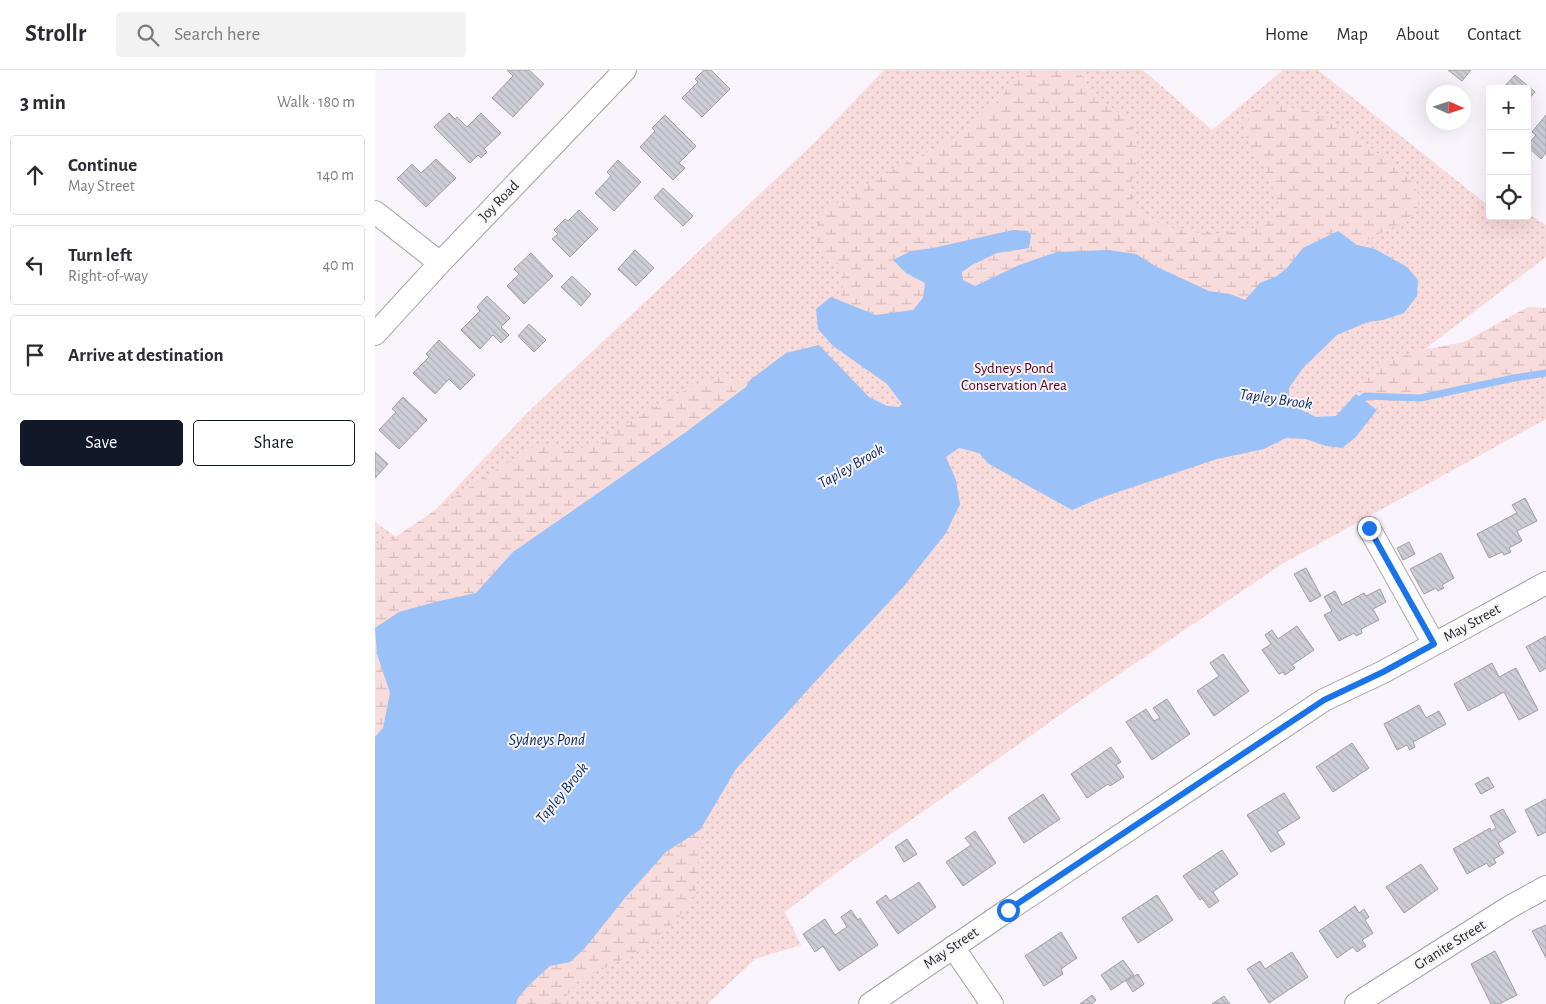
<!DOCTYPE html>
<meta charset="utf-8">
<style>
body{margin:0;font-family:"Alegreya Sans",sans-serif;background:#f2f2f3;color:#2b2b33}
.controls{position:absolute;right:15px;top:15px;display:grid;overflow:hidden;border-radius:5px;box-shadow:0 5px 20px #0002}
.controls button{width:45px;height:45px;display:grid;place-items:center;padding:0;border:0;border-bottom:1px solid #e1e1e2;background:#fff;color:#2b2b33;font:25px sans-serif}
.compass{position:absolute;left:1051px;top:15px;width:45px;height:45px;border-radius:50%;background:#fff;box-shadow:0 5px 20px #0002;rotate:93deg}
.stop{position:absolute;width:15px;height:15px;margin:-11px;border:4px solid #1a73e8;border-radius:50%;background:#fff}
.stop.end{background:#1a73e8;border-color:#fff;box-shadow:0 1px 5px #0008}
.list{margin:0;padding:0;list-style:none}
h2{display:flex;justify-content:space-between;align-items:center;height:65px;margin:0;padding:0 20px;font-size:21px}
h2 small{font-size:16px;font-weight:400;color:#7c7c81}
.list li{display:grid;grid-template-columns:32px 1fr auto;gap:15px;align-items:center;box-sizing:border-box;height:80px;margin:0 10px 10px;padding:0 10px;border:1px solid #e1e1e2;border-radius:5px}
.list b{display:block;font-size:19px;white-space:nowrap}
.list p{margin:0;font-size:16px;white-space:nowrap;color:#7c7c81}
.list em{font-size:16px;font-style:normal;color:#7c7c81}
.actions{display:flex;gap:10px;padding:15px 20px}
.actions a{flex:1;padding:11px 0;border:1px solid #111827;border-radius:5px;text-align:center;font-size:18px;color:#111827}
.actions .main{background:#111827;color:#fff}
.icon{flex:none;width:28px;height:28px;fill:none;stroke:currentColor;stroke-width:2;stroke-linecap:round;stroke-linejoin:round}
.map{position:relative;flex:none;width:1171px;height:934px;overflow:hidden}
header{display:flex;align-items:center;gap:30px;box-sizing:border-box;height:70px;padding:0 25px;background:#fff;border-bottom:1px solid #e1e1e2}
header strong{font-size:24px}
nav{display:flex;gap:28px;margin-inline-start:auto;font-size:18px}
.search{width:350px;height:45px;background:#f2f2f3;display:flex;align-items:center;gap:12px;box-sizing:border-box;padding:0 18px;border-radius:5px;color:#7c7c81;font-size:19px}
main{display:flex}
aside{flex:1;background:#fff}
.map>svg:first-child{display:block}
.grass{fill:url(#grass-dots)}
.wetland{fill:url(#wetland-marsh)}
.water{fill:#9ac2f9}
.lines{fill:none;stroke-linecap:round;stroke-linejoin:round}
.stream{stroke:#9ac2f9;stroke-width:7}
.building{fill:url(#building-back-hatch);stroke:#9e9ea6}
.street-casing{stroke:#a59fa6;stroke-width:24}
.street{stroke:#fff;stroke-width:22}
.route{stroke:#1a73e8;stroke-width:6}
.labels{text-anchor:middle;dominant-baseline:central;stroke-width:4;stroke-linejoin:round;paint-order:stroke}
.street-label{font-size:15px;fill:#282629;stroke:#f9f3fb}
.park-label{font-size:15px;fill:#580011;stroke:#f9f3fb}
.water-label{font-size:16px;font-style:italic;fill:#062d5d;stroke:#f9f3fb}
</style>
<header>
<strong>Strollr</strong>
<div class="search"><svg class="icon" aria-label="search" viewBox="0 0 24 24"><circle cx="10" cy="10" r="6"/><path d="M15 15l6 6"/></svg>Search here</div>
<nav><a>Home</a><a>Map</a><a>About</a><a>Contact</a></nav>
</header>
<main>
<aside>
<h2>3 min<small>Walk · 180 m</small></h2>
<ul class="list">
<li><svg class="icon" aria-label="ahead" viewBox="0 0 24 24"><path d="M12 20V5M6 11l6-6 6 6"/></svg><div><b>Continue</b><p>May Street</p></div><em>140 m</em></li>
<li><svg class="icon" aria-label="left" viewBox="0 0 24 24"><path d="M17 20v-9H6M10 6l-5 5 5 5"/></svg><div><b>Turn left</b><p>Right-of-way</p></div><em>40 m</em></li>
<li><svg class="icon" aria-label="arrive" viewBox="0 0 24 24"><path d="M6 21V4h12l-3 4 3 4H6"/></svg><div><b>Arrive at destination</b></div></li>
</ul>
<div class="actions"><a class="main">Save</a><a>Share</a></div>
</aside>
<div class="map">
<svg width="1171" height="934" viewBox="0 0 1171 934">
<defs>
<pattern id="grass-dots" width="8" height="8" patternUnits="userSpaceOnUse" patternTransform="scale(1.25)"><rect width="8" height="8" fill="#f8dbdb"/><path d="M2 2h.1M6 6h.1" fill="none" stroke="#d5bcbc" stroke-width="1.8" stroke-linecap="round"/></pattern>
<pattern id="wetland-marsh" width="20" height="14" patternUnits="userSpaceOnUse" patternTransform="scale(1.25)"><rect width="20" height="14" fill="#f8dbdb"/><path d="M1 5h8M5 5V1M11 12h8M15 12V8" fill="none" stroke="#d5bcbc"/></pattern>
<pattern id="building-back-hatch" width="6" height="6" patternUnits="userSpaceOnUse" patternTransform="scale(1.25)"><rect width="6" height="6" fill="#cdcdd6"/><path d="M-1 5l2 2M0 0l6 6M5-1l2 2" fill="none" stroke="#b0b0b8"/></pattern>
</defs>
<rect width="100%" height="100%" fill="#f9f3fb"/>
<path class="grass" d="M 509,0 L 768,0 L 837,60 L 908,0 L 943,0 L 1115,137 L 1115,146 L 1152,146 L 1152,143 L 1171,155 L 1171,187 L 988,326 L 1171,301 L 1171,349 L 907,494 L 709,628 L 461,803 L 410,842 L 426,875 L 380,889 L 332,934 L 0,934 L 0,452 L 29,473 L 153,342 L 439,73 Z"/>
<path class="wetland" d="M 646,0 L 702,0 L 723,28 L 753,49 L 765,82 L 756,113 L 758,136 C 787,164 838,168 875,159 C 879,158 886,157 890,155 C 895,151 900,142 905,137 C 900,124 895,110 889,97 C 878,74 861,70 877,41 L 903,35 L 937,42 L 968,58 L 1005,85 L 1037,111 L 1046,131 L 1037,145 L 1022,155 L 982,175 L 963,161 L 928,178 L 911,199 L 902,206 L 885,213 L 871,230 L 855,224 L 834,221 L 782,197 L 761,184 L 643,195 L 600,216 L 588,210 L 587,202 L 597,195 L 622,183 L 654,178 L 638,160 L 558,178 L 536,181 L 531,203 L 550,213 L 548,228 L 538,240 L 501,245 L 465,230 C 471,199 473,198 445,181 L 440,159 L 449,142 L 481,120 L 583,66 L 622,33 Z
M 1153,237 L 1171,238 L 1171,304 L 1106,310 L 1005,336 L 1002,340 L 981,324 L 1001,296 L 1042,281 L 1089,272 Z
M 345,306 L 357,309 L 372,317 L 311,362 L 138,482 L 101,523 L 60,532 L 24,542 L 0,558 L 0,474 L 16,470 L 93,418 L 164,373 L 198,381 L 224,372 L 259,349 L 303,324 L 323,314 Z
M 0,571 L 2,584 L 15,623 L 8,658 L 0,667 Z
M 325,760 L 321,821 L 309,841 L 281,873 L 203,911 L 191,927 L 191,934 L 141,934 L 143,928 L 154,915 L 175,896 L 195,892 L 210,878 L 249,829 L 291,782 Z"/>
<path class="water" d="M 638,160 L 653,161 L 656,166 L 654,178 L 622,183 L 597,195 L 587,202 L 588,210 L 600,216 L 644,195 L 682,182 L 733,180 L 761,184 L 782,197 L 834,221 L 855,224 L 870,230 L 885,213 L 902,206 L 911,199 L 928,178 L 963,161 L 982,175 L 1000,179 L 1032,197 L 1043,210 L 1042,226 L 1029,243 L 1008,250 L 993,252 L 962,265 L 928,298 L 914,318 L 914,329 L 920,337 L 941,347 L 961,346 L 981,324 L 1002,340 L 980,368 L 967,378 L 951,376 L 931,369 L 911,368 L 889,379 L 842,389 L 725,428 L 697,440 L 614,394 L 604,383 L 584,378 L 571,387 L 581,410 L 585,434 L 571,463 L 529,516 L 460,590 L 361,699 L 325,760 L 291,782 L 249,829 L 210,878 L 195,892 L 175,896 L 154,915 L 143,928 L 141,934 L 0,934 L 0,667 L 8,658 L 15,623 L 2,584 L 0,558 L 24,542 L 60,532 L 101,523 L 138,482 L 311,362 L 371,317 L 375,310 L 411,283 L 444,275 L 494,327 L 512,336 L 524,337 L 527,334 L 512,314 L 458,276 L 443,259 L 441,239 L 456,227 L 501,245 L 538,240 L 548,228 L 550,213 L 531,203 L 518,190 L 536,181 L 558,178 Z"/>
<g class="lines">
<path class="stream" d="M 980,334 L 990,326 L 1045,328 L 1139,308 L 1171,303"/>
</g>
<path class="building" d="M 132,0 L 154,0 L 169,14 L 138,47 L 117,28 L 138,6 Z
M 329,0 L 336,0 L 355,19 L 327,47 L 307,28 L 323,12 L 320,9 Z
M 1073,0 L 1096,0 L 1087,11 Z
M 1140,5 L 1160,22 L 1152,31 L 1152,19 L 1127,19 Z
M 74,43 L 80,49 L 82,47 L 92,57 L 106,43 L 126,63 L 109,79 L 112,82 L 106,88 L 103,85 L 95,93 L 59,57 Z
M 290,45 L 321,76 L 304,93 L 310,98 L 298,110 L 265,77 L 280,61 L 277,58 Z
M 1171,45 L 1171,83 L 1166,89 L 1152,76 L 1161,65 L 1157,62 Z
M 61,89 L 81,108 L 51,137 L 22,109 L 37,94 L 46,103 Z
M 243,90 L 266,112 L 239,141 L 220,123 L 236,106 L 232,102 Z
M 288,118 L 318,146 L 308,156 L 279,128 Z
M 204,140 L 223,159 L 195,187 L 177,169 L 183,164 L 179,160 L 190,149 L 193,151 Z
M 260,180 L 279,198 L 261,216 L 243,199 Z
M 156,183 L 178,206 L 149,234 L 132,216 L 144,204 L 139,199 Z
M 197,206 L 216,224 L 206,236 L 186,217 Z
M 112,226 L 135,248 L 126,257 L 134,265 L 126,273 L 118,265 L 105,279 L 86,260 L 105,241 L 102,237 Z
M 154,254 L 171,270 L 159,282 L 143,266 Z
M 64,270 L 100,305 L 85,320 L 74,309 L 60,324 L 38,303 L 54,287 L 51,284 Z
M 28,327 L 52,350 L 24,379 L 4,360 L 21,342 L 17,339 Z
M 0,382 L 13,394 L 0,408 Z
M 1150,428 L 1162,451 L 1142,461 L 1147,471 L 1134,478 L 1136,482 L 1129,485 L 1127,482 L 1114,488 L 1102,464 L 1142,443 L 1137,435 Z
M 1034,472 L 1040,484 L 1028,490 L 1022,478 Z
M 1066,483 L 1079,508 L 1067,515 L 1069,518 L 1063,521 L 1061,518 L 1049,524 L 1035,499 Z
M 931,498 L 946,526 L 935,532 L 919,504 Z
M 1005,519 L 1011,532 L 998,539 L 1004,550 L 986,559 L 987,563 L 981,566 L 979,563 L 964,571 L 949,545 L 957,541 L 949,527 L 960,521 L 967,535 L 989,523 L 991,526 Z
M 922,556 L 939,580 L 917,595 L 920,598 L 910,605 L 908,602 L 904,604 L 887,580 L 896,574 L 890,565 L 897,560 L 903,569 Z
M 1171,566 L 1171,598 L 1165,602 L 1151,577 Z
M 848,584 L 874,621 L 839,646 L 822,621 L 844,606 L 835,593 Z
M 1117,593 L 1124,607 L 1141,598 L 1163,640 L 1144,650 L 1129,622 L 1093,641 L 1079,614 Z
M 792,629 L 815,664 L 777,690 L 751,652 L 771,639 L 779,651 L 785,648 L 778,638 Z
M 1044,635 L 1051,648 L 1064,641 L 1071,654 L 1038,672 L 1040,677 L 1035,680 L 1032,675 L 1022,680 L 1009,654 Z
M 977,673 L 994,698 L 958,722 L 941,697 Z
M 736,677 L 746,692 L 741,695 L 749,707 L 735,716 L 733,714 L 712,728 L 696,704 Z
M 1113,707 L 1119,717 L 1106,724 L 1100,714 Z
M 909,723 L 925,748 L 902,762 L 910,774 L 896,782 L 872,745 Z
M 668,724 L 685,749 L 649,773 L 633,748 Z
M 1171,729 L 1171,762 L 1163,766 L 1150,740 Z
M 1128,739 L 1141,762 L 1123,773 L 1129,783 L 1119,789 L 1121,793 L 1114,797 L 1112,793 L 1092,804 L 1078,779 L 1115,758 L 1116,761 L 1121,758 L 1115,746 Z
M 600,761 L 621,793 L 588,816 L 571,792 L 596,775 L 590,768 Z
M 532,769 L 542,784 L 529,792 L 520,777 Z
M 847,780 L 863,804 L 838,822 L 844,831 L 834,838 L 827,828 L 825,830 L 808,806 Z
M 1046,794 L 1063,819 L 1029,843 L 1011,817 Z
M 544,812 L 561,837 L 523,864 L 501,832 L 511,825 L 515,831 Z
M 782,825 L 798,850 L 763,873 L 747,848 Z
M 980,836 L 984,843 L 989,839 L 994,847 L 990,850 L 998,863 L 987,870 L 991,876 L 982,882 L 978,877 L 962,888 L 944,861 Z
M 476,840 L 483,850 L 485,848 L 503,875 L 464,901 L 448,876 L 440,882 L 428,864 L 450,849 L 460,865 L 472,857 L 466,847 Z
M 1171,855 L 1171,888 L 1157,861 Z
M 686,862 L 702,888 L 686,899 L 688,904 L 669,916 L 650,886 Z
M 1120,881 L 1142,925 L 1124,934 L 1116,934 L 1096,894 Z
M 917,882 L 933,907 L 894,933 L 872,899 L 885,891 L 890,899 Z
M 748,890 L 759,905 L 736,920 L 726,905 Z
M 763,904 L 769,914 L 758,922 L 751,911 Z
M 717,925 L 721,930 L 717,934 L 705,934 Z
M 849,926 L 855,934 L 837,934 Z"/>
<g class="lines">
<g class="street-casing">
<path id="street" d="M 0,142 L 65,193
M 0,264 L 65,193 L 250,0
M 994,458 L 1059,574
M 578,877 L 617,934
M 495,934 L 633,840 L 949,630 L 1008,602 L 1171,513
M 981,934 L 1133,838 L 1171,817"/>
</g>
<use href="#street" class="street"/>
</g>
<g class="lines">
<path class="route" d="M 633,840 L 949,630 L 1008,602 L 1059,574 L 994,458"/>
</g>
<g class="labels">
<g class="street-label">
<text transform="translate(124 131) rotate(-46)">Joy Road</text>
<text transform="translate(1097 553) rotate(-29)">May Street</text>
<text transform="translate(1075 875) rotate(-32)">Granite Street</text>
<text transform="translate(576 878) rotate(-34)">May Street</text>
</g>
<g class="park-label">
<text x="639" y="298">Sydneys Pond<tspan x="639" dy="17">Conservation Area</tspan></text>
</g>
<g class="water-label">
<text transform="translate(901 329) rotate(8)">Tapley Brook</text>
<text transform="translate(476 396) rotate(-30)">Tapley Brook</text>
<text x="172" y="670">Sydneys Pond</text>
<text transform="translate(187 723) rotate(-51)">Tapley Brook</text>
</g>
</g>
</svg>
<div class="controls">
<button>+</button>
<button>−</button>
<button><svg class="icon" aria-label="locate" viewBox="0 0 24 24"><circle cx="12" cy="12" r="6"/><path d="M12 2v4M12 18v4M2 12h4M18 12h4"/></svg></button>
</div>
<svg class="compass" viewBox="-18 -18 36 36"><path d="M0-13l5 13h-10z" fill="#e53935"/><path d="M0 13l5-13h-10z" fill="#7c7c81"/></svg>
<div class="stop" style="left:633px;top:840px"></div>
<div class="stop end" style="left:994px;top:458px"></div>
</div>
</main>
